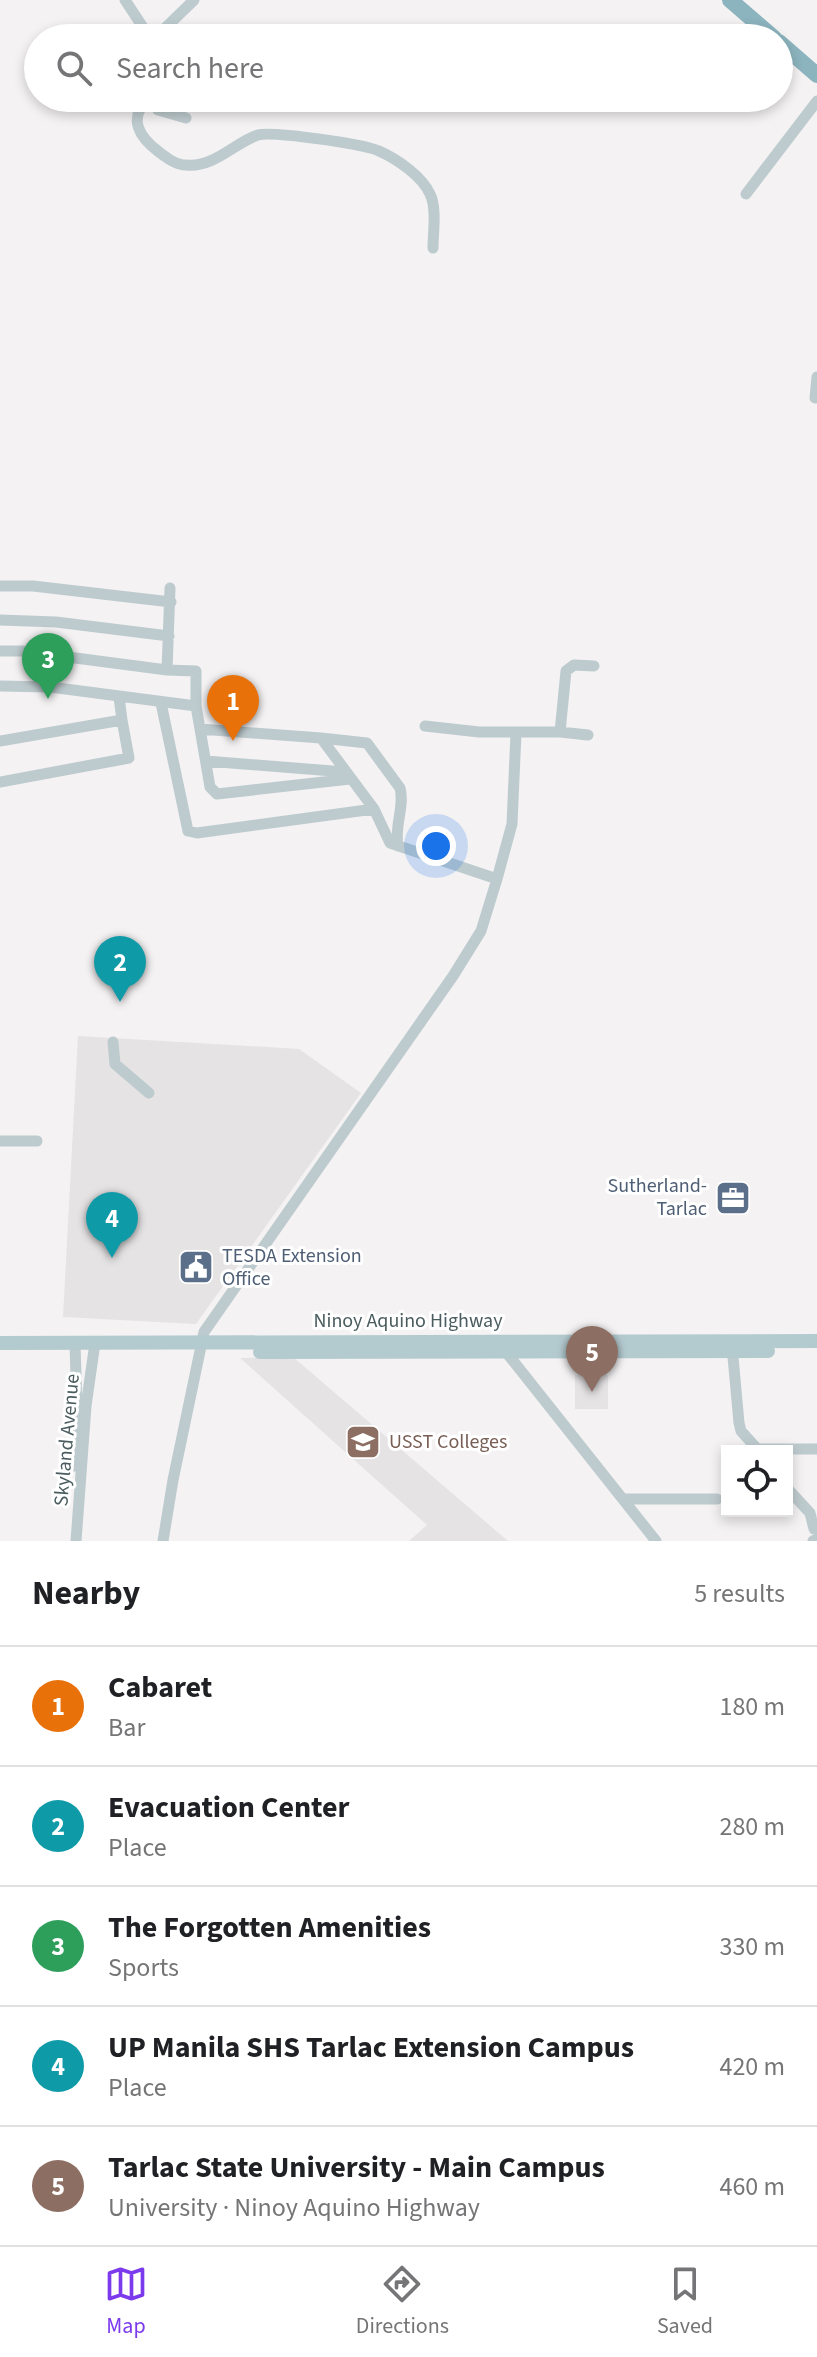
<!DOCTYPE html>
<meta charset="utf-8">
<style>
body{margin:0;font-family:"Source Sans 3",sans-serif;background:#f2f2f2;color:#202124}
.controls{position:absolute;right:24px;bottom:24px;display:grid;overflow:hidden;border-radius:0px;box-shadow:0 4px 12px #0003}
.controls button{width:72px;height:72px;display:grid;place-items:center;padding:0;border:0;border-bottom:2px solid #e0e0e0;background:#fff;color:#202124;font:40px sans-serif}
.you{position:absolute;left:436px;top:846px;width:28px;height:28px;margin:-20px;border:6px solid #fff;border-radius:50%;background:#1a73e8;box-shadow:0 0 0 12px #1a73e833}
.badge{display:grid;place-items:center;width:52px;height:52px;border-radius:50%;background:#7c3aed;color:#fff;font-size:26px;font-weight:700}
.pin{position:absolute;translate:-50% -66px;filter:drop-shadow(0 2px 4px #0008)}
.pin::after{content:'';position:absolute;top:42px;width:28px;height:24px;background:inherit;clip-path:polygon(0 0,100% 0,50% 100%)}
.list{margin:0;padding:0;list-style:none}
h2{display:flex;justify-content:space-between;align-items:center;height:104px;margin:0;padding:0 32px;font-size:34px}
h2 small{font-size:26px;font-weight:400;color:#757577}
.list li{display:grid;grid-template-columns:52px 1fr auto;gap:24px;align-items:center;box-sizing:border-box;height:120px;padding:0 32px;border-top:2px solid #e0e0e0}
.list b{display:block;font-size:30px;white-space:nowrap}
.list p{margin:0;font-size:26px;white-space:nowrap;color:#757577}
.list em{font-size:26px;font-style:normal;color:#757577}
.icon{flex:none;width:44px;height:44px;fill:none;stroke:currentColor;stroke-width:2;stroke-linecap:round;stroke-linejoin:round}
.map{position:relative;flex:none;width:817px;height:1541px;overflow:hidden}
.search{position:absolute;background:#fff;box-shadow:0 4px 12px #0003;left:24px;right:24px;top:24px;height:88px;display:flex;align-items:center;gap:20px;box-sizing:border-box;padding:0 28px;border-radius:44px;color:#757577;font-size:30px}
.sheet{height:704px;background:#fff}
nav{display:flex;justify-content:space-around;align-items:center;box-sizing:border-box;height:112px;border-top:2px solid #e0e0e0;background:#fff;font-size:22px;color:#757577}
nav a{display:grid;justify-items:center;gap:4px}
nav .on{color:#7c3aed}
.map>svg:first-child{display:block}
.education{fill:#e5e3e4}
.lines{fill:none;stroke-linecap:round;stroke-linejoin:round}
.minor{stroke:#becbce;stroke-width:11}
.major{stroke:#b3cacf;stroke-width:14}
.highway{stroke:#8cb4be;stroke-width:16}
.labels{text-anchor:middle;dominant-baseline:central;stroke-width:6;stroke-linejoin:round;paint-order:stroke}
.service-label{font-size:20px;fill:#4e5e75;stroke:#fff;text-anchor:end}
.street-label{font-size:20px;fill:#4a5c5f;stroke:#fff}
.education-label{font-size:20px;fill:#785e54;stroke:#fff;text-anchor:start}
</style>
<div class="map">
<svg width="817" height="1541" viewBox="0 0 817 1541">
<rect width="100%" height="100%" fill="#f4f2f3"/>
<path class="education" d="M 78,1036 L 299,1049 L 361,1093 L 196,1324 L 63,1317 Z
M 293,1357 L 508,1541 L 409,1541 L 427,1525 L 240,1358 Z
M 575,1375 L 608,1375 L 608,1409 L 575,1409 Z"/>
<g class="lines">
<path class="minor" d="M 125,0 L 150,38
M 155,38 L 194,0
M 149,98 C 127,118 139,137 159,152 C 167,158 176,165 186,165 C 214,168 234,143 258,135 C 273,131 364,144 379,151 C 397,159 422,176 430,194 C 437,208 433,233 433,248
M 158,98 L 158,110 L 186,118
M 746,194 L 817,101
M 815,398 L 817,377
M 0,586 L 33,586 L 171,602
M 0,620 L 56,622 L 169,636
M 0,651 L 22,651 L 167,670
M 0,686 L 50,687 L 196,706
M 161,703 L 188,831 L 197,833 L 374,809
M 425,726 L 479,732 L 560,732 L 566,671 L 574,665 L 594,666
M 200,729 L 210,787 L 217,794 L 350,779
M 560,732 L 588,735
M 321,738 L 367,743 L 400,788 C 405,806 394,826 398,846
M 0,741 L 122,720 L 119,697
M 206,761 L 345,772
M 0,782 L 129,758 L 122,720
M 497,879 L 512,824 L 516,733
M 113,1042 L 115,1064 L 149,1093
M 0,1141 L 37,1141
M 732,1346 L 739,1423 L 741,1431 L 759,1451
M 506,1352 L 656,1541
M 758,1449 L 817,1449
M 74,1466 L 77,1410 L 75,1343
M 787,1488 L 810,1513 L 814,1529 L 817,1530
M 624,1499 L 717,1499
M 76,1541 L 86,1406 L 95,1343
M 163,1541 L 173,1480 L 204,1332 L 453,976 L 481,931 L 497,879 L 390,843 L 374,809 L 321,738 L 200,729 L 196,706 L 196,671 L 167,670 L 170,588
M 813,1541 L 817,1539"/>
<path class="major" d="M 0,1343 L 817,1341
M 260,1352 L 768,1351"/>
<path class="highway" d="M 730,0 L 774,38
M 779,42 L 817,75"/>
</g>
<defs>
<g id="office-square" transform="scale(1.8)"><rect x="-9" y="-9" width="18" height="18" rx="4" fill="#5c6f8a" stroke="#fff"/><path d="M-6-3h4V-5.5h4V-3h4V5H-6ZM-1-4.5V-3h2v-1.5ZM-6 0V1H6V0Z" fill="#fff"/></g>
<g id="civic-square" transform="scale(1.8)"><rect x="-9" y="-9" width="18" height="18" rx="4" fill="#5c6f8a" stroke="#fff"/><path d="M-.6-6.5H3V-4.5H.6V-3L4-1V1h2V6H-6V1h2V-1L-.6-3ZM-1.2 2.5V6h2.4V2.5Z" fill="#fff"/></g>
<g id="university-square" transform="scale(1.8)"><rect x="-9" y="-9" width="18" height="18" rx="4" fill="#8d6e63" stroke="#fff"/><path d="M0-5L7-2L0 1L-7-2ZM-4 1L0 2.5L4 1V4Q0 6-4 4Z" fill="#fff"/></g>
</defs>
<g fill-rule="evenodd">
<use href="#office-square" x="733" y="1198"/>
<use href="#civic-square" x="196" y="1267"/>
<use href="#university-square" x="363" y="1442"/>
</g>
<g class="labels">
<g class="service-label">
<text x="707" y="1186">Sutherland-<tspan x="707" dy="23">Tarlac</tspan></text>
<text x="222" y="1256" text-anchor="start">TESDA Extension<tspan x="222" dy="23">Office</tspan></text>
</g>
<g class="street-label">
<text x="408" y="1321">Ninoy Aquino Highway</text>
<text transform="translate(67 1440) rotate(-85)">Skyland Avenue</text>
</g>
<g class="education-label">
<text x="389" y="1442">USST Colleges</text>
</g>
</g>
</svg>
<div class="controls">
<button><svg class="icon" aria-label="locate" viewBox="0 0 24 24"><circle cx="12" cy="12" r="6"/><path d="M12 2v4M12 18v4M2 12h4M18 12h4"/></svg></button>
</div>
<div class="you"></div>
<div class="pin badge" style="left:233px;top:741px;background:#e8710a">1</div>
<div class="pin badge" style="left:120px;top:1002px;background:#0f9aa8">2</div>
<div class="pin badge" style="left:48px;top:699px;background:#2e9e5b">3</div>
<div class="pin badge" style="left:112px;top:1258px;background:#0f9aa8">4</div>
<div class="pin badge" style="left:592px;top:1392px;background:#8d6e63">5</div>
<div class="search"><svg class="icon" aria-label="search" viewBox="0 0 24 24"><circle cx="10" cy="10" r="6"/><path d="M15 15l6 6"/></svg>Search here</div>
</div>
<section class="sheet">
<h2>Nearby<small>5 results</small></h2>
<ul class="list">
<li><span class="badge" style="background:#e8710a">1</span><div><b>Cabaret</b><p>Bar</p></div><em>180 m</em></li>
<li><span class="badge" style="background:#0f9aa8">2</span><div><b>Evacuation Center</b><p>Place</p></div><em>280 m</em></li>
<li><span class="badge" style="background:#2e9e5b">3</span><div><b>The Forgotten Amenities</b><p>Sports</p></div><em>330 m</em></li>
<li><span class="badge" style="background:#0f9aa8">4</span><div><b>UP Manila SHS Tarlac Extension Campus</b><p>Place</p></div><em>420 m</em></li>
<li><span class="badge" style="background:#8d6e63">5</span><div><b>Tarlac State University - Main Campus</b><p>University · Ninoy Aquino Highway</p></div><em>460 m</em></li>
</ul>
</section>
<nav>
<a class="on"><svg class="icon" aria-label="map" viewBox="0 0 24 24"><path d="M3 6l6-2 6 2 6-2v14l-6 2-6-2-6 2zM9 4v14M15 6v14"/></svg>Map</a>
<a><svg class="icon" aria-label="directions" viewBox="0 0 24 24"><path d="M12 3l9 9-9 9-9-9zM9 14v-3h6M13 9l2 2-2 2"/></svg>Directions</a>
<a><svg class="icon" aria-label="saved" viewBox="0 0 24 24"><path d="M7 4h10v16l-5-4-5 4z"/></svg>Saved</a>
</nav>
